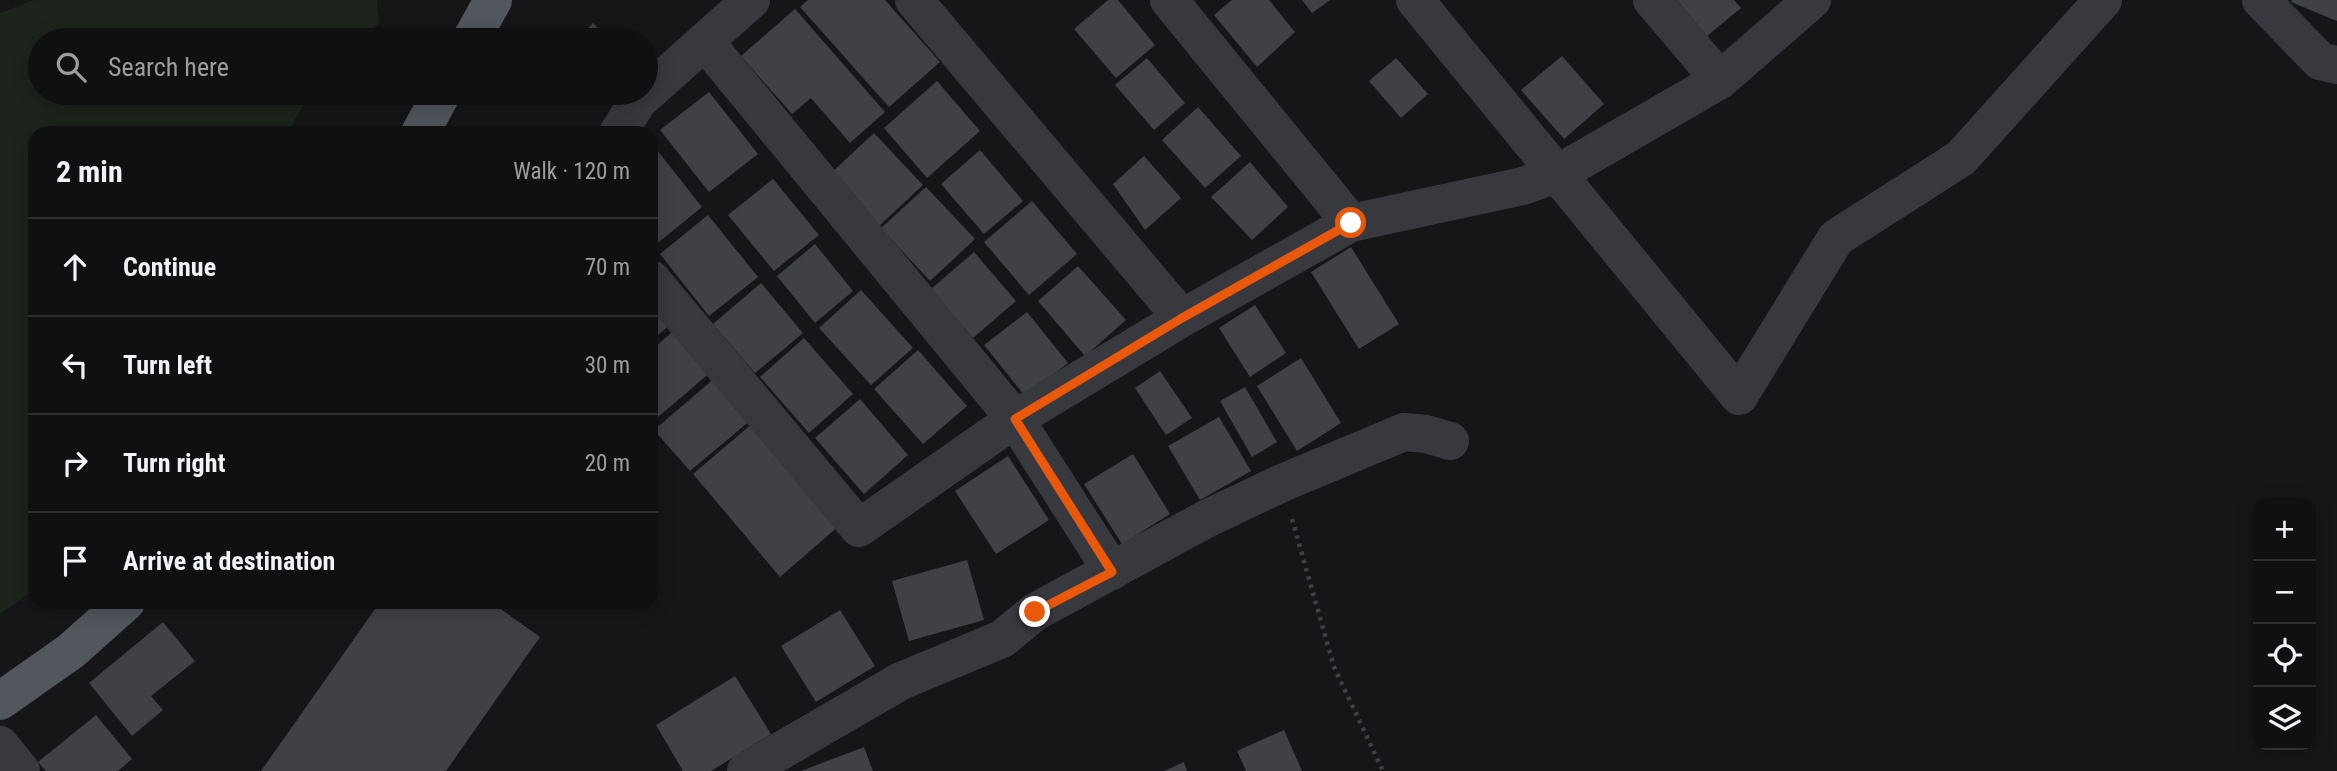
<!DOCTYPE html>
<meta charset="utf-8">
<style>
body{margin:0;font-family:"Roboto Condensed",sans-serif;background:#19191b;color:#f1f3f6}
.controls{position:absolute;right:21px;bottom:21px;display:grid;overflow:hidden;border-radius:14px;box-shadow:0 4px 18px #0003}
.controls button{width:63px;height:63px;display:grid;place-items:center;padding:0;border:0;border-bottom:2px solid #303032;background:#101012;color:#f1f3f6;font:35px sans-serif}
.stop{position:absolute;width:21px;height:21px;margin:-16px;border:5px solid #ea580c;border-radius:50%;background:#fff}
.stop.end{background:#ea580c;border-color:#fff;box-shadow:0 2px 7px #0008}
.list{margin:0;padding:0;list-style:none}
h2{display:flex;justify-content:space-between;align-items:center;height:91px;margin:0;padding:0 28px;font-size:30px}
h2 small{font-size:23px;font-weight:400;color:#9c9d9f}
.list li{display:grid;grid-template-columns:46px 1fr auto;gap:21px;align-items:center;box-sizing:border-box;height:98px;padding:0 28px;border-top:2px solid #303032}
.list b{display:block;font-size:26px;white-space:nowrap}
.list em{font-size:23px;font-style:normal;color:#9c9d9f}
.icon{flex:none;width:38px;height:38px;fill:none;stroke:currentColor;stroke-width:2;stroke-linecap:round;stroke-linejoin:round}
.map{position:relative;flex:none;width:2337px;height:771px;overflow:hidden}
.search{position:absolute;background:#101012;box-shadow:0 4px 18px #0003;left:28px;top:28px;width:630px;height:77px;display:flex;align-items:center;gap:18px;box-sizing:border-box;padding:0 24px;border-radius:38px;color:#9c9d9f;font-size:26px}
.panel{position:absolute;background:#101012;box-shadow:0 4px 18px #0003;left:28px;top:126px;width:630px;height:483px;border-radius:21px}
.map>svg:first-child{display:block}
.green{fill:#1c241c}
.building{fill:#404146}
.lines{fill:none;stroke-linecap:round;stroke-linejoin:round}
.path{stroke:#3d4045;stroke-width:4.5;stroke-dasharray:3.5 5;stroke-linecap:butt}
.minor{stroke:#37393e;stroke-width:38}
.major{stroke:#52565d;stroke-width:38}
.route{stroke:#ea580c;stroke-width:9}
</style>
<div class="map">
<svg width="2337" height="771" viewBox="0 0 2337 771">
<rect width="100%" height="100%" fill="#161618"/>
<path class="green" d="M 34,0 L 377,0 L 379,23 L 362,40 L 40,40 L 40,93 L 311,93 L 287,133 L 35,133 L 35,589 L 0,614 L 0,13 Z"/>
<path class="building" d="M 808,0 L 885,0 L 940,62 L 889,107 L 800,7 Z
M 1108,0 L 1118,0 L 1155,45 L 1116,78 L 1074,29 Z
M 1232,0 L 1269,0 L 1295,32 L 1257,67 L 1214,15 Z
M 1302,0 L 1330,0 L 1312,13 Z
M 1677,0 L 1734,0 L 1741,8 L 1707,36 Z
M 2292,0 L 2337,0 L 2337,21 L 2291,2 Z
M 795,9 L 885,112 L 850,143 L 811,98 L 792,114 L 741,56 Z
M 593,23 L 610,40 L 577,40 Z
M 1562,56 L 1604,104 L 1564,139 L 1521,90 Z
M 1147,58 L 1185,103 L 1154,130 L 1115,85 Z
M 1396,58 L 1428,94 L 1401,118 L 1369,81 Z
M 937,81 L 980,131 L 927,178 L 884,128 Z
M 709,92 L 758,154 L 709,192 L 660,130 Z
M 592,93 L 612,93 L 602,103 Z
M 1198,107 L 1241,156 L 1205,188 L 1162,140 Z
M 874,133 L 923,185 L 878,227 L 829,175 Z
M 653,145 L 702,207 L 654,246 L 651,242 Z
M 980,150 L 1023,201 L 984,234 L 941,184 Z
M 1144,156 L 1181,198 L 1145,230 L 1113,184 Z
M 1250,162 L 1288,207 L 1252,240 L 1211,197 Z
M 773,179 L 819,235 L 774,271 L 728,215 Z
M 926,187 L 975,239 L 930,281 L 881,228 Z
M 1032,201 L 1077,254 L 1029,295 L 984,242 Z
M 708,215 L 758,277 L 709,316 L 660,254 Z
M 815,244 L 853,291 L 815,323 L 777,276 Z
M 1351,247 L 1399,324 L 1359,349 L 1311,272 Z
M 974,252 L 1016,301 L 973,338 L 931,289 Z
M 1078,266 L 1126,320 L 1085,356 L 1038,301 Z
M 761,283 L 803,333 L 755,373 L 713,324 Z
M 861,290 L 913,348 L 871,385 L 819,328 Z
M 651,299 L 672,323 L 651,341 Z
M 1255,305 L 1286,353 L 1250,377 L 1219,328 Z
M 1027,312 L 1068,363 L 1025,396 L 984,345 Z
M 676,329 L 712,371 L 651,423 L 651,350 Z
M 804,338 L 853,394 L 809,433 L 760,377 Z
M 918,350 L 967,406 L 923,444 L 874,389 Z
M 1301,358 L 1341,423 L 1297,451 L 1257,386 Z
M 1160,371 L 1192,418 L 1166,435 L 1135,388 Z
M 716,377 L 752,419 L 690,471 L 654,430 Z
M 1245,387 L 1277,442 L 1252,457 L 1220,401 Z
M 860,399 L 908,455 L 864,494 L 815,438 Z
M 1219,417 L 1251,471 L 1200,500 L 1168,446 Z
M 753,423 L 840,525 L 780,577 L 693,474 Z
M 1133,454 L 1170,514 L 1122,544 L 1084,484 Z
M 1008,456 L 1049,520 L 996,554 L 955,491 Z
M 967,560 L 984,620 L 909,641 L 892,581 Z
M 380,602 L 491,602 L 540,637 L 446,771 L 261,771 Z
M 840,610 L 875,666 L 816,702 L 781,646 Z
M 163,622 L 195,661 L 151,696 L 163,710 L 132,736 L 89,683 Z
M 735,676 L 771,734 L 711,771 L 683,771 L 656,725 Z
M 96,715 L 132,759 L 118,771 L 46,771 L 38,762 Z
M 1284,730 L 1302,771 L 1246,771 L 1237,751 Z
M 864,747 L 873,771 L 801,771 Z
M 1184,762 L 1187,771 L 1164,771 Z"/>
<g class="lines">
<path class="path" d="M 1292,519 L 1334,667 L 1383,771"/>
<path class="minor" d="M 914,0 L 1182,318
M 1415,0 L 1739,396 L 1836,238 L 1961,158 L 2103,0
M 1652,0 L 1720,80
M 2261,0 L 2320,61 L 2337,65
M 706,43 L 1015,419 L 1112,571
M 618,133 L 638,101 L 751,0
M 1351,223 L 1523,186 L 1559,173 L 1720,80 L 1812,0
M 651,279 L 859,528 L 1015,419 L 1182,318 L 1351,223 L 1169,0
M 0,745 L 21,771
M 746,771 L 901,681 L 1002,639 L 1035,612 L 1206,519 L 1282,483 L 1404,432 L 1426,434 L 1450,441"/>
<path class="major" d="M 471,40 L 493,0
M 420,133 L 442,93
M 0,701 L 71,651 L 126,602"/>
</g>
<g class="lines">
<path class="route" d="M 1035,612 L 1112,572 L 1015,419 L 1182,318 L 1351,223"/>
</g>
</svg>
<div class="controls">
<button>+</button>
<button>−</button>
<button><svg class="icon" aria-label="locate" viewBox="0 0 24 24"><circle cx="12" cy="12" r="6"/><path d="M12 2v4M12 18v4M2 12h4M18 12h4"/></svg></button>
<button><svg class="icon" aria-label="layers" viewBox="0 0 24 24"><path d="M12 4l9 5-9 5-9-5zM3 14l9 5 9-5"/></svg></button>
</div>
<div class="stop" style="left:1351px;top:223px"></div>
<div class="stop end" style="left:1035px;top:612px"></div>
<div class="search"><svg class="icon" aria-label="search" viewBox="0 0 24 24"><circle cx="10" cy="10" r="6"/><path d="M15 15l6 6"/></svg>Search here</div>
<section class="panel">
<h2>2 min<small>Walk · 120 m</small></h2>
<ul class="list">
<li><svg class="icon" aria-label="ahead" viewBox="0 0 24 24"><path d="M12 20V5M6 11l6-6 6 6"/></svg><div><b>Continue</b></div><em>70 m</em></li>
<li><svg class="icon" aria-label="left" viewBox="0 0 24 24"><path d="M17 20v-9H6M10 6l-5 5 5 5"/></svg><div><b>Turn left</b></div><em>30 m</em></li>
<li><svg class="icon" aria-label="right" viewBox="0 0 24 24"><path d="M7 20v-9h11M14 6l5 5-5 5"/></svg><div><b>Turn right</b></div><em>20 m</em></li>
<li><svg class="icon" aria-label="arrive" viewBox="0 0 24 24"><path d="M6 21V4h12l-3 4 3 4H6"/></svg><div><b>Arrive at destination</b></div></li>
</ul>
</section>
</div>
